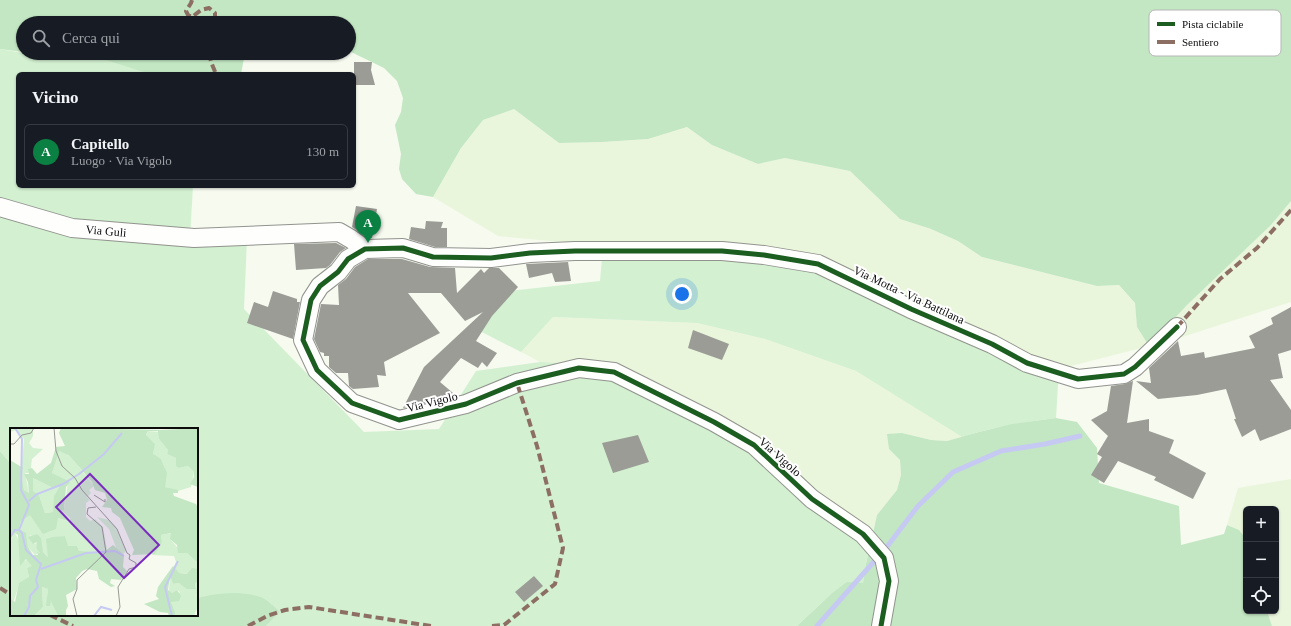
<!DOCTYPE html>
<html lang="it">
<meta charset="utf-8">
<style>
body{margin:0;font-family:"Times New Roman",serif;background:#20242c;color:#f1f3f6}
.controls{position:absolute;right:12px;bottom:12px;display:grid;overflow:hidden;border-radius:6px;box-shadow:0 1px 3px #0004}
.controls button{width:36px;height:36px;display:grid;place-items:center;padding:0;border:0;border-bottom:1px solid #363941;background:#171b24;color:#f1f3f6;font:20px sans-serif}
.you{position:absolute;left:682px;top:294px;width:14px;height:14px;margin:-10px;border:3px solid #fff;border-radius:50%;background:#1a73e8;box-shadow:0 0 0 6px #1a73e833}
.badge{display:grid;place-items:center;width:26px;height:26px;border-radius:50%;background:#0b8043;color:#fff;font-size:13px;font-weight:700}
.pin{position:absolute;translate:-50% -33px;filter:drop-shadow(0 1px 2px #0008)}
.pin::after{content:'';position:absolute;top:21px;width:14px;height:12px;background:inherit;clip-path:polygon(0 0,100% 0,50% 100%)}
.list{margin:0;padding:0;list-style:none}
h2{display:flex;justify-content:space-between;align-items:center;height:52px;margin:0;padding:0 16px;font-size:17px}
h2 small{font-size:13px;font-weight:400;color:#9ea1a6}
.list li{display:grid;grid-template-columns:26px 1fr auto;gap:12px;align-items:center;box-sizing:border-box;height:56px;margin:0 8px 8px;padding:0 8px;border:1px solid #363941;border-radius:6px}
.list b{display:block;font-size:15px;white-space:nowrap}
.list p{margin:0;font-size:13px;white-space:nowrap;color:#9ea1a6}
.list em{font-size:13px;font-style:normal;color:#9ea1a6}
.icon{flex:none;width:22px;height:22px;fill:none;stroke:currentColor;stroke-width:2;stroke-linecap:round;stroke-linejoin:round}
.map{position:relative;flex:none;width:1291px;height:626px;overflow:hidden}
.search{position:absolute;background:#171b24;box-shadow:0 1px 3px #0004;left:16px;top:16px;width:340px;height:44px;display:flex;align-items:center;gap:10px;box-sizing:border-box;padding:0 14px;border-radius:22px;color:#9ea1a6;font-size:15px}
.panel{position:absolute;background:#171b24;box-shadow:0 1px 3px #0004;left:16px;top:72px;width:340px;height:116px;border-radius:6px}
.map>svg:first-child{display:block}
.farmland{fill:#eaf6dc}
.green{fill:#d3f0d1}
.forest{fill:#c2e7c2}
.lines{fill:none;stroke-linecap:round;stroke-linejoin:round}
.stream{stroke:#c6caf2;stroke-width:5}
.building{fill:#9b9c96}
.minor-casing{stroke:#91938e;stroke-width:20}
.minor{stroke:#fefefd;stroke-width:18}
.quiet{stroke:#8d6e63;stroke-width:4;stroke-dasharray:8 4;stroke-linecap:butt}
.cycleway-casing{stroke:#fff;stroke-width:8}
.cycleway{stroke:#1b5e20;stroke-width:5}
.labels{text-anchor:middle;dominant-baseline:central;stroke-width:4;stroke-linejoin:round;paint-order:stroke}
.street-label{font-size:12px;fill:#0c0c0c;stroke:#fff}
.inset-river{fill:none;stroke:#c6caf2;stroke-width:2}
.inset-road{fill:none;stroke:#989b94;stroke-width:1}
.view{fill:#7b2cbf;fill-opacity:0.15;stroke:#7b2cbf;stroke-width:2}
.inset-edge{fill:none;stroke:#0c0c0c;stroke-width:2}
.key{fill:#fff;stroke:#b6b6b6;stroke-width:1}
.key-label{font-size:11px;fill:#0c0c0c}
</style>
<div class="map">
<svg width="1291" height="626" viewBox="0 0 1291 626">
<rect width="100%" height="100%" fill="#f6faef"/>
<path class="farmland" d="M 514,109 L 559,143 L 602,142 L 648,139 L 687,127 L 712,145 L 758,164 L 785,158 L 850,171 L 900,219 L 931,229 L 958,241 L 982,257 L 1097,286 L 1119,285 L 1135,303 L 1137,327 L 1149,346 L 1187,305 L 1271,225 L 1291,201 L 1291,302 L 1173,340 L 1059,369 L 603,246 L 498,236 L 433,197 L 461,148 L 483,120 Z
M 553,317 L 697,323 L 765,339 L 856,371 L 962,437 L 947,441 L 931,440 L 902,433 L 889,449 L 900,460 L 901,475 L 897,490 L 877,515 L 873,530 L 805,494 L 614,365 L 540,362 L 521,352 Z
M 1291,479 L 1291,626 L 1272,626 L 1267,611 L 1276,611 L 1276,509 L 1246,509 L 1246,539 L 1238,530 L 1227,525 L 1238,488 Z"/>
<path class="green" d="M 0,49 L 23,53 L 59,56 L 93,56 L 149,73 L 18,74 L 18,186 L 193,186 L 190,237 L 247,239 L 244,309 L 364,432 L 439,429 L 476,371 L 540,362 L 614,365 L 749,433 L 805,494 L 873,530 L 865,568 L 863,583 L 831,594 L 797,626 L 266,626 L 280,612 L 208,596 L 197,598 L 197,429 L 11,429 L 11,464 L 0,451 Z
M 603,246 L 832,266 L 1059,369 L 1056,418 C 1024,422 993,427 962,437 L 856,371 L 765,339 L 697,323 L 553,317 L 521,352 L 474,328 L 509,291 L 600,281 Z"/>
<path class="forest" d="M 0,0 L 1291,0 L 1291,201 L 1271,225 L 1187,305 L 1149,346 L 1137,327 L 1135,303 L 1119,285 L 1097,286 L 982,257 L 958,241 L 931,229 L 900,219 L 850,171 L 785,158 L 758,164 L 712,145 L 687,127 L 648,139 L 602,142 L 559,143 L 514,109 L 483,120 L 461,148 L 433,197 L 416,194 L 402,179 L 399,169 L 401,154 L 395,125 L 401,112 L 403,98 L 397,81 L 384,68 L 349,51 L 349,23 L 23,23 L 23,52 L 0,49 Z
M 29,53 L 245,53 L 241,74 L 150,74 L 93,56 L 59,56 Z
M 1056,418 L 1077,422 L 1097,448 L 1099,483 L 1179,506 L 1181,545 L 1224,534 L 1227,525 L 1239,530 L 1246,539 L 1246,611 L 1267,611 L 1272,626 L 797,626 L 831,594 L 847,582 L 863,583 L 865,568 L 877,515 L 897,490 L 901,475 L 900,460 L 889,449 L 887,434 L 902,433 L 931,440 L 947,441 L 979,432 L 1012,424 Z
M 0,451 L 11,464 L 11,615 L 197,615 L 197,598 C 217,593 240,590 260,597 C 267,599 274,607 280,612 L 266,626 L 0,626 Z"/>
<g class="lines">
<path class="stream" d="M 817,626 L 886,548 L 918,506 L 953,472 L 1001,451 L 1045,444 L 1080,436"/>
</g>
<path class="building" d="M 354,62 L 372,62 L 371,70 L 375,85 L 354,85 Z
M 356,206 L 377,209 L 372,238 L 368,238 L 352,227 Z
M 426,221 L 443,222 L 441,228 L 447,228 L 447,247 L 435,247 L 409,239 L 411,227 L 425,229 Z
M 336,243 L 346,248 L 340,252 L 330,265 L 326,268 L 296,270 L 294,244 Z
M 368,259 L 402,259 L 430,267 L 455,268 L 457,293 L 481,269 L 484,273 L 489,268 L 499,268 L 518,287 L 492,316 L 476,341 L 497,353 L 487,367 L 482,362 L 478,368 L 461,358 L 440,382 L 453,393 L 450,397 L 440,400 L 435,395 L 427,403 L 403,408 L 424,367 L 483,312 L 465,321 L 441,293 L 408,293 L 440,333 L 384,362 L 386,376 L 377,375 L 379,387 L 353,389 L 349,386 L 348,373 L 336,373 L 329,367 L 329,356 L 324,356 L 324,353 L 320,352 L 314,339 L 321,304 L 339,305 L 338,285 L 346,279 L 355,267 Z
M 568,262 L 571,281 L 555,282 L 552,273 L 529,278 L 526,264 Z
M 273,291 L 297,299 L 297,302 L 300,302 L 293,339 L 247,323 L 254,302 L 268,307 Z
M 1291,307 L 1291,350 L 1278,354 L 1283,378 L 1270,380 L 1291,410 L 1291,429 L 1260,441 L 1255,429 L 1242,437 L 1234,419 L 1236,419 L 1226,389 L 1197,395 L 1158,399 L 1136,381 L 1151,383 L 1149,368 L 1178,341 L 1181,356 L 1204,352 L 1205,358 L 1255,348 L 1249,336 L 1273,324 L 1271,318 Z
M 693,330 L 729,344 L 722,360 L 688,348 Z
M 1133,381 L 1127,423 L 1149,419 L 1149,431 L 1174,440 L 1169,453 L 1206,473 L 1193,499 L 1154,480 L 1156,477 L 1118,461 L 1104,483 L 1091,475 L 1102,457 L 1097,454 L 1108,436 L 1091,420 L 1107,411 L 1111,386 L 1125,384 Z
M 638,435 L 649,462 L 613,473 L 602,443 Z
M 534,576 L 543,586 L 524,602 L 515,592 Z"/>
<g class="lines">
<g class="minor-casing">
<path id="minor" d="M 0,207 L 72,228 L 194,238 L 339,232 L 351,239 L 365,249
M 881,626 L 889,581 L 884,558 L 863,534 L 812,499 L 754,445 L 714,422 L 614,372 L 579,368 L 517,383 L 466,404 L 399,420 L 352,403 L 317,370 L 303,340 L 311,300 L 320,286 L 338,272 L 348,259 L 365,249 L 403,248 L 433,257 L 491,258 L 530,253 L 575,251 L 722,251 L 764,255 L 818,264 L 911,309 L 992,344 L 1027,363 L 1078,379 L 1124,374 L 1135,367 L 1177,327"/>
</g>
<use href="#minor" class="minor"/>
<path class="quiet" d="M 192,0 L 191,3 L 186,11 L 188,15 L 192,17 L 201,10 L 209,8 L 215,13 L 215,23
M 209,53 L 211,62 L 216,74
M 1177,327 L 1220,279 L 1257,248 L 1291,210
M 0,588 L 11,595
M 50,615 L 73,626
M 248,626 L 267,616 L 285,610 L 309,607 L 431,626
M 492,626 L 504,625 L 555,584 L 563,548 L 537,446 L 517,383"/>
<g class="cycleway-casing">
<path id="cycleway" d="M 881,626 L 889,581 L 884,558 L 863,534 L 812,499 L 754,445 L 714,422 L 614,372 L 579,368 L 517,383 L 466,404 L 399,420 L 352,403 L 317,370 L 303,340 L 311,300 L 320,286 L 338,272 L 348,259 L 365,249 L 403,248 L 433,257 L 491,258 L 530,253 L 575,251 L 722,251 L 764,255 L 818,264 L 911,309 L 992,344 L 1027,363 L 1078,379 L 1124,374 L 1135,367 L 1177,327"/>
</g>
<use href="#cycleway" class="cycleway"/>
</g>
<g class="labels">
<g class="street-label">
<text transform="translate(106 231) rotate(5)">Via Guli</text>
<text transform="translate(909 295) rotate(25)">Via Motta - Via Battilana</text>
<text transform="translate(432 402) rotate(-14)">Via Vigolo</text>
<text transform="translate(780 457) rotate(42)">Via Vigolo</text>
</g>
</g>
<g transform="translate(10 428)">
<rect width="188" height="188" fill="#f6faef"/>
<path d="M 0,0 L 23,0 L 23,8 L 19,15 L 23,20 L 33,21 L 22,31 L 20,45 L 15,45 L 19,65 L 14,62 L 11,44 L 14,11 L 6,2 L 0,4 ZM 138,3 L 149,4 L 149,11 L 158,22 L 157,26 L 166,30 L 166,36 L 169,40 L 178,38 L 184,44 L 181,59 L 168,63 L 155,59 L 155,40 L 151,31 L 143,27 L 144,15 L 136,8 ZM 48,23 L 58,25 L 84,58 L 79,62 L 81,65 L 77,69 L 80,72 L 76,75 L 76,89 L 80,93 L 85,91 L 93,99 L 97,122 L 94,124 L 69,123 L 67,118 L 57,118 L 55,108 L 39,111 L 38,129 L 33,124 L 27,106 L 24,109 L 20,107 L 22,114 L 25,116 L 27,114 L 26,120 L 30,124 L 25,127 L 18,119 L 16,107 L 9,103 L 11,93 L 21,86 L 31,102 L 36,104 L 41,103 L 48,90 L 60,94 L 60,90 L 52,83 L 54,82 L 58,54 L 42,45 ZM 23,50 L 41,59 L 49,59 L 45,66 L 43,84 L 35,85 L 29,67 L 23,63 ZM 87,89 L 99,92 L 105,98 L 116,123 L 113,126 L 107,122 L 99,101 ZM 5,105 L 11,117 L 10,136 L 18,131 L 23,138 L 17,140 L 19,149 L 9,157 L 3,175 L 0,170 L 0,111 ZM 162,105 L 161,112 L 172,125 L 177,125 L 188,135 L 188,141 L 181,141 L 178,146 L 169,145 L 163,140 L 166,134 L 164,128 L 142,127 L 152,114 L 151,107 ZM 160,148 L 163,156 L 169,155 L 182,161 L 186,161 L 185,156 L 188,153 L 188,178 L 184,188 L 164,188 L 161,174 L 170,164 L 167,162 L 162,165 L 159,164 ZM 32,159 L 38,161 L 37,172 L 40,175 L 41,172 L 48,188 L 24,188 L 33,179 Z" fill="#d3f0d1"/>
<path d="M 51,0 L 151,2 L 188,0 L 188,59 L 180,56 L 184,49 L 184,44 L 178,38 L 169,40 L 166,38 L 166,30 L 157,26 L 158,22 L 149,11 L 148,3 L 138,3 L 136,7 L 145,16 L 143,26 L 151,31 L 157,45 L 155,59 L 168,62 L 168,65 L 163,65 L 164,68 L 186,76 L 188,80 L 188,135 L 177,125 L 168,125 L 167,117 L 160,111 L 161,105 L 151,107 L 152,114 L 145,126 L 122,127 L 124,122 L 110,90 L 102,84 L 101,80 L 92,79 L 97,72 L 95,65 L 85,62 L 82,54 L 59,27 L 49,23 L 42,45 L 60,54 L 56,59 L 54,82 L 52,83 L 61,94 L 48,90 L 46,101 L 33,106 L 20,87 L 11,93 L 9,101 L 16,105 L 18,119 L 23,127 L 28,127 L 27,124 L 30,125 L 26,120 L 27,114 L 23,116 L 18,109 L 27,106 L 31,110 L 33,124 L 38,129 L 36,111 L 43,109 L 55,108 L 58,118 L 67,118 L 69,123 L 94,124 L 103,117 L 114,127 L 113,139 L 117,143 L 111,152 L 101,151 L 100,155 L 105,158 L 101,159 L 89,151 L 87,143 L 77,141 L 72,143 L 66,150 L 67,161 L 56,167 L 58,178 L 56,182 L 56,188 L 48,188 L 41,173 L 40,178 L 36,178 L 38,161 L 32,159 L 33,179 L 24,188 L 0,188 L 0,171 L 5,174 L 9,155 L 19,149 L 17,140 L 22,138 L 16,131 L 10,138 L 8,107 L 5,105 L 0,111 L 0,32 L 13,40 L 11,44 L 14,62 L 19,65 L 18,54 L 14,46 L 19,46 L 18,41 L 22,40 L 27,46 L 41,35 L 46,19 L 55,18 L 49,5 ZM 23,50 L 41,59 L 49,59 L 44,68 L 43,84 L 35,85 L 29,67 L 23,63 ZM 163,138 L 169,145 L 177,146 L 182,140 L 188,141 L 188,153 L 185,156 L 186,161 L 177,161 L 169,155 L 163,156 L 160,148 L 158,162 L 162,165 L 167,162 L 171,168 L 169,173 L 161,174 L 165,185 L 164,188 L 159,188 L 158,185 L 150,184 L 134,176 L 149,171 L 146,168 L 148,159 Z" fill="#c2e7c2" fill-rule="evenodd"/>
<path class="inset-river" d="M 5,0 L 12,11 L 11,62 L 19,77 L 9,102 L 12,105 L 16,122 L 31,136 L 26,152 L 28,159 L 20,168 L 19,179 L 14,188M 19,73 L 27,66 L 53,56 L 69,46 L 94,26 L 112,5M 0,109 L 5,102 L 9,102M 31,141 L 76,125 L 105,123 L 114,128M 84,188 L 91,179 L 102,182M 162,188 L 155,159 L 168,133"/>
<path class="inset-road" d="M 44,0 L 46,23 L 52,38 L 65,50 L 72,62 L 107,101 L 117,125 L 120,127M 0,16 L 4,16 L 12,7 L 21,5 L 24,0M 84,67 L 95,74 L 95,71M 67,188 L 63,171 L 67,161 L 67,152 L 96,124 L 92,99 L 77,86 L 78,80 L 86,79M 106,188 L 110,179 L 108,159 L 119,141 L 126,139 L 126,135 L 119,131 L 120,127"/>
<path class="view" d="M 80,46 L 149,117 L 114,150 L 46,79 Z"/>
<rect width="188" height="188" class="inset-edge"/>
</g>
<rect x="1149" y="10" width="132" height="46" rx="6" class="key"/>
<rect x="1157" y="22" width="18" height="4" fill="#1b5e20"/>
<rect x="1157" y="40" width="18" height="4" fill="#8d6e63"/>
<g class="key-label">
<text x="1182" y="28">Pista ciclabile</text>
<text x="1182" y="46">Sentiero</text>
</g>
</svg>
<div class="controls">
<button>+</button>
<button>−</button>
<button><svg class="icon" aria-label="locate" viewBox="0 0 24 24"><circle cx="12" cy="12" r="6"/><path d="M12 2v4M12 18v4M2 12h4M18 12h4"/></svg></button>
</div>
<div class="you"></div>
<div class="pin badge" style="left:368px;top:243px">A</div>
<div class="search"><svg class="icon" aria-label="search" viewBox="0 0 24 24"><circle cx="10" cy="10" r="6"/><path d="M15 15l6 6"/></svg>Cerca qui</div>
<section class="panel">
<h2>Vicino<small></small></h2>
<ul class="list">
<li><span class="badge">A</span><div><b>Capitello</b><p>Luogo · Via Vigolo</p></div><em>130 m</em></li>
</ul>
</section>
</div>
